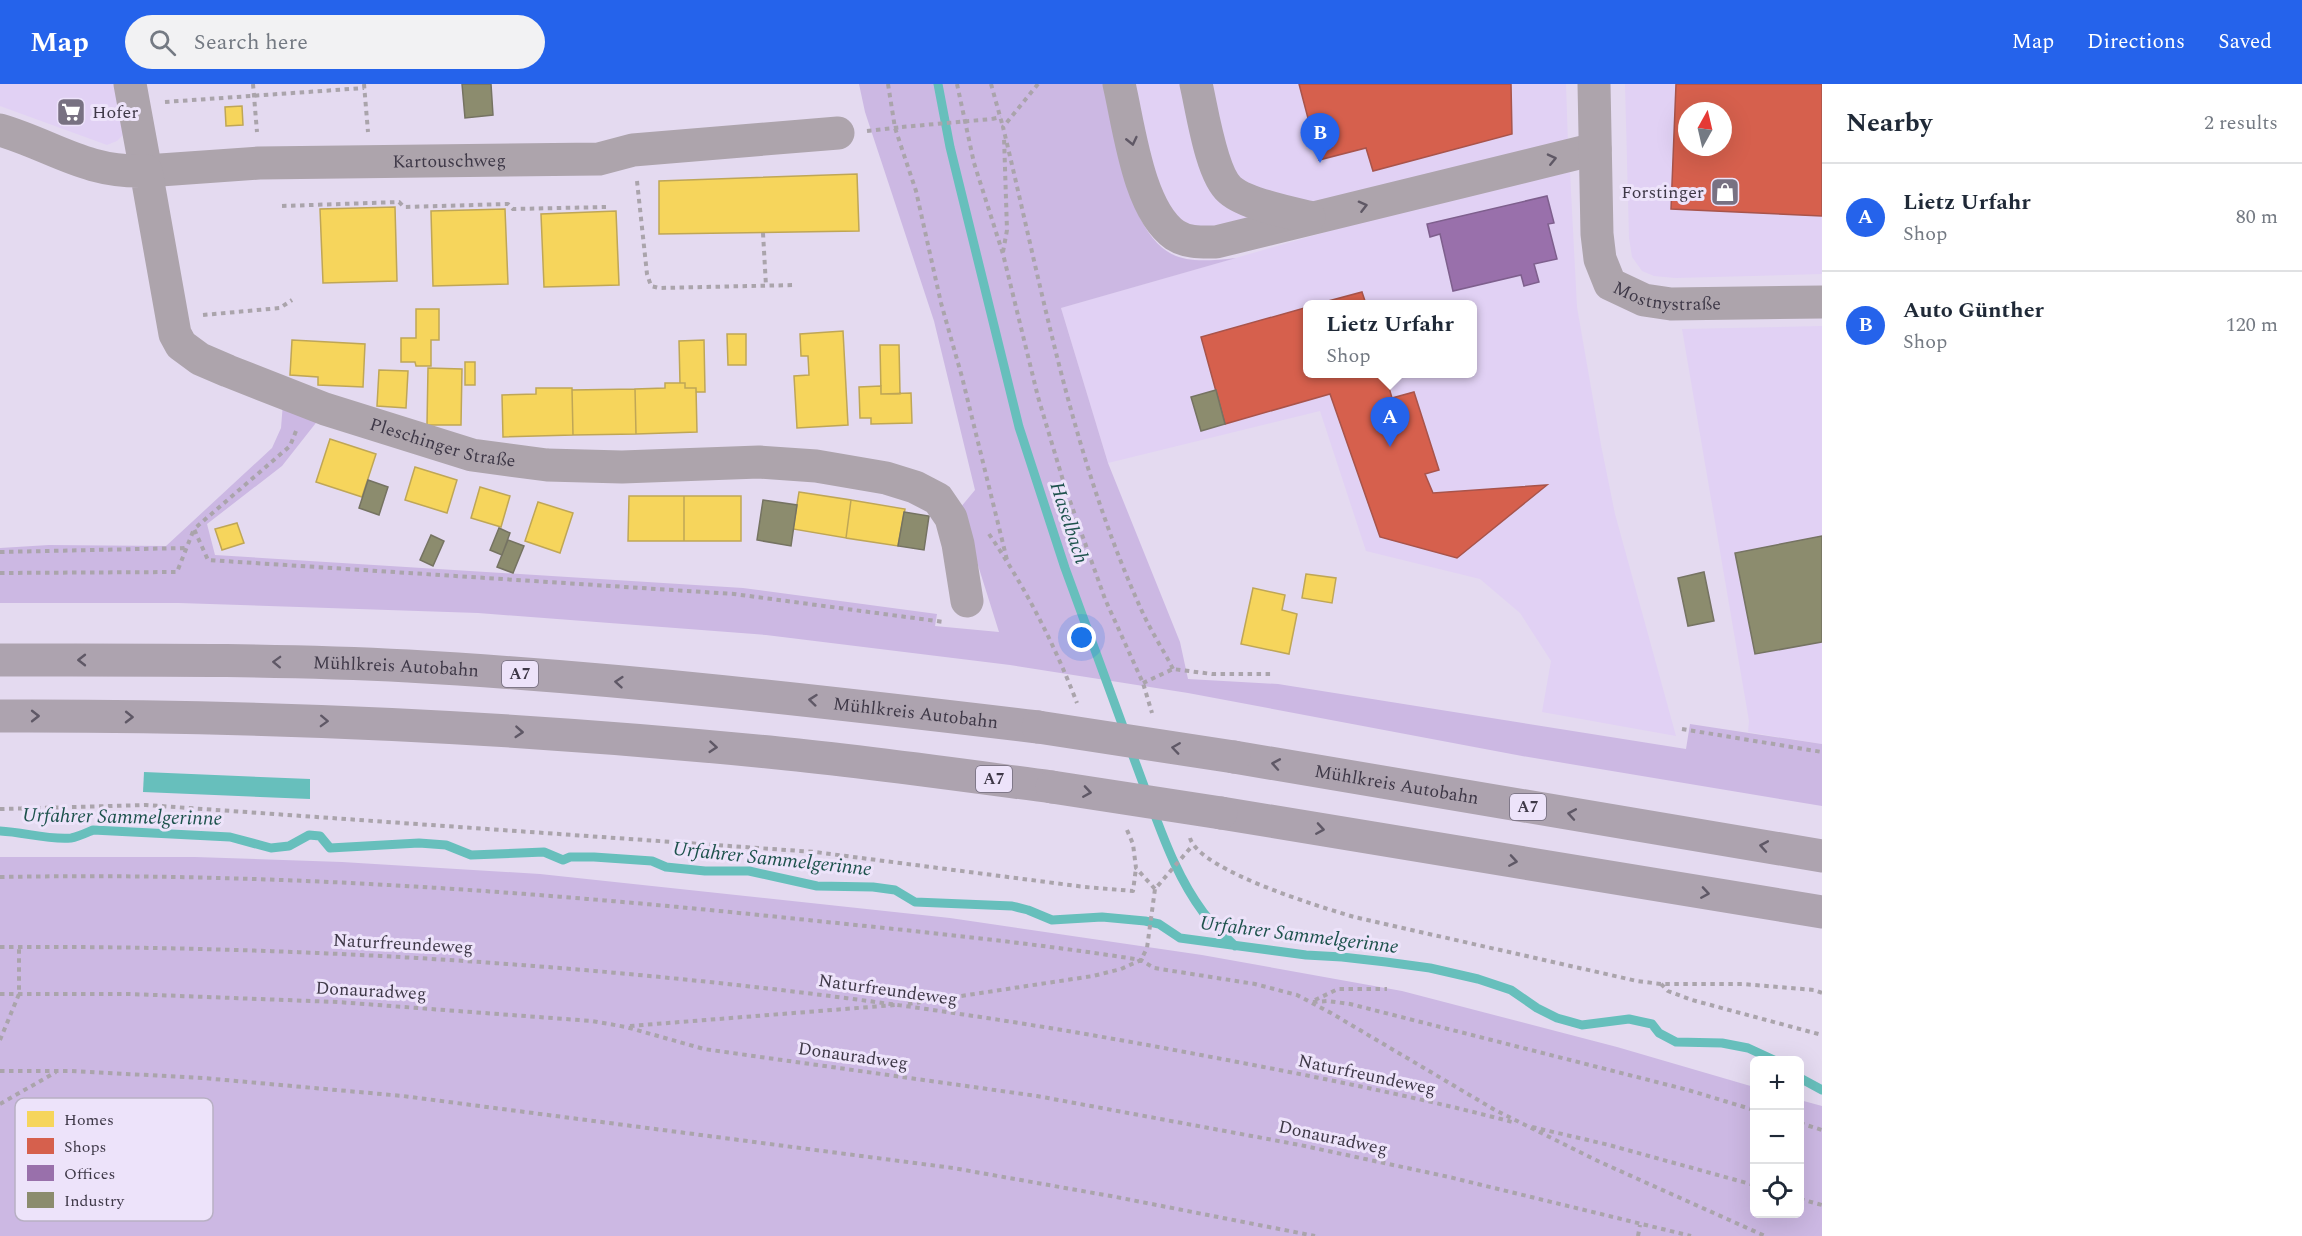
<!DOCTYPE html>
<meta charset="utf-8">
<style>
body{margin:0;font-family:Spectral,serif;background:#f2f2f3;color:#1f2937}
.controls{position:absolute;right:18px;bottom:18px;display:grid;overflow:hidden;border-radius:9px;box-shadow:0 6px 24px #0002}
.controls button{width:54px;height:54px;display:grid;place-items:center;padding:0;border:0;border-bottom:2px solid #e0e1e3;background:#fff;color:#1f2937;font:30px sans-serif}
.compass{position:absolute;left:1678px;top:18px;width:54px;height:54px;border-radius:50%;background:#fff;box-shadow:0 6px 24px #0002;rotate:8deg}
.you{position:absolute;left:1082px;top:554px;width:21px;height:21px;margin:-15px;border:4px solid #fff;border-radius:50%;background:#1a73e8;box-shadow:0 0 0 9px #1a73e833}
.badge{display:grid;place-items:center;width:39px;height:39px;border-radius:50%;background:#2563eb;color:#fff;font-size:20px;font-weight:700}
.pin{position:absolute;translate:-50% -50px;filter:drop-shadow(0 2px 3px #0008)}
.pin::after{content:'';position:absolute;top:32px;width:21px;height:18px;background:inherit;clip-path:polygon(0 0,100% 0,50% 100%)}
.popup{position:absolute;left:1303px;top:216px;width:174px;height:78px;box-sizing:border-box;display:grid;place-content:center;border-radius:9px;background:#fff;filter:drop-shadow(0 2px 4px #0005);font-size:20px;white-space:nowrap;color:#747a83}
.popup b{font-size:22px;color:#1f2937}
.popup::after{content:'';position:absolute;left:50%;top:100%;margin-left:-12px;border:12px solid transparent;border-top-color:#fff}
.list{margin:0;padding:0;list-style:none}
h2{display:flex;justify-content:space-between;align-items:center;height:78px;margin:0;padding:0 24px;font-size:26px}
h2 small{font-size:20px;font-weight:400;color:#747a83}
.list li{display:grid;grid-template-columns:39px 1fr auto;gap:18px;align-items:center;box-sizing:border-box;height:108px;padding:0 24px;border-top:2px solid #e0e1e3}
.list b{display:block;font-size:22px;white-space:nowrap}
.list p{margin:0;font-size:20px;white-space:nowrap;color:#747a83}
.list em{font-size:20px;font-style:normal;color:#747a83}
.icon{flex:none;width:33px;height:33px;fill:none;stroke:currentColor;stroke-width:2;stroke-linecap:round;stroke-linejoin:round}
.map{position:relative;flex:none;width:1822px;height:1152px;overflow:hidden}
header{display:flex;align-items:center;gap:36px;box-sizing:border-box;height:84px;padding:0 30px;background:#2563eb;color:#fff}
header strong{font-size:28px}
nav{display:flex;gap:33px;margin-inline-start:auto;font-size:21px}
.search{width:420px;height:54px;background:#f2f2f3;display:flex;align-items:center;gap:15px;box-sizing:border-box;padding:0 21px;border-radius:33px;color:#747a83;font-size:22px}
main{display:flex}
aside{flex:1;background:#fff}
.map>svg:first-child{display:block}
.built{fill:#e1d1f4;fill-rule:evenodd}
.green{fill:#ccb8e3}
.water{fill:#67bfbc}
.homes{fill:#f6d55c;stroke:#bfa656;stroke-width:1.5}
.shops{fill:#d6604d;stroke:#a8544b;stroke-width:1.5;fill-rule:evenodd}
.offices{fill:#9970ab;stroke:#7e5f8d;stroke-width:1.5}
.industry{fill:#8c8c6e;stroke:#757362;stroke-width:1.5}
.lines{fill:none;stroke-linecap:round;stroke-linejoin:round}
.stream{stroke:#67bfbc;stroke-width:9}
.path{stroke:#aaa4ab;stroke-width:4;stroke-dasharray:4.5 4.5;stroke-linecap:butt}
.minor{stroke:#ada4ac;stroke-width:33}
.highway{stroke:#ada3af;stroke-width:33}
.path-bridge{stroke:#aaa4ab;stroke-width:4;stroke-dasharray:4.5 4.5;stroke-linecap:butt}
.highway-bridge{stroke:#ada3af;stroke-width:33}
.oneway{stroke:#5f5865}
.oneway2{stroke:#5f5866}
.labels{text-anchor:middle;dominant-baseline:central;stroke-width:6;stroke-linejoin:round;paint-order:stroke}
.shield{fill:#ede3fa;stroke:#726b7d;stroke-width:1.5}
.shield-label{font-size:16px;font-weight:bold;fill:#3e3847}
.poi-label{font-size:18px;fill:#3e3847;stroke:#ede3fa;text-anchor:start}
.street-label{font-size:18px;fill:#3e3847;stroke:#ede3fa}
.water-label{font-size:20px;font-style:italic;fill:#1d524c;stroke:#ede3fa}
.key{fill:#ede3fa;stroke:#b8b0c4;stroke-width:1.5}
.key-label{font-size:16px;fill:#3e3847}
</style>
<header>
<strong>Map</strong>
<div class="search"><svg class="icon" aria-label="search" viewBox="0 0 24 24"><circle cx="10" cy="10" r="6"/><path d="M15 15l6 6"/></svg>Search here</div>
<nav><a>Map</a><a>Directions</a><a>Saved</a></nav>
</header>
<main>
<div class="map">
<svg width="1822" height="1152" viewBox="0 0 1822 1152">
<rect width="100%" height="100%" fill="#e4daf0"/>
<path class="built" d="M 0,0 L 119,0 L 124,50 L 117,57 L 107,61 L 0,22 Z
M 1128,0 L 1566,0 L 1568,60 L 1219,146 L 1185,140 L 1161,117 Z
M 1625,0 L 1822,0 L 1822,190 L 1675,194 L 1654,192 L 1642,187 L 1632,173 L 1629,154 ZM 1687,27 L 1723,27 L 1723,63 L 1687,63 Z
M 1570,88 L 1577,223 L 1601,361 L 1615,430 L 1676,652 L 1542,628 L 1551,577 L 1520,529 L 1480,495 L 1366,467 L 1320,327 L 1108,379 L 1061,224 L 1410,124 ZM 1308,220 L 1472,220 L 1472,290 L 1308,290 Z
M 1822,242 L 1822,660 L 1748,648 L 1749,637 L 1682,245 Z"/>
<path class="green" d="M 859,0 L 1106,0 L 1140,134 C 1164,180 1189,179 1236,174 L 1061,224 L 1108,379 L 1180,558 L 1188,595 L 1278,600 L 1686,665 L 1690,640 L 1822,660 L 1822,722 L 1522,672 L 1188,609 L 1010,581 L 766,551 L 478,529 L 179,519 L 0,519 L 0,464 L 49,461 L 166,462 L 272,364 L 281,344 L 283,319 L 319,335 L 282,382 L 207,440 L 215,471 L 743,504 L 937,530 L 935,542 L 999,548 L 960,424 L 975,406 L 934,237 L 865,28 Z
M 0,773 L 195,773 L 342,778 L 540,790 L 950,834 L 1202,871 L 1402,907 L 1617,963 L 1754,1003 L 1754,1130 L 1800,1130 L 1800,1016 L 1822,1022 L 1822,1152 L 0,1152 Z"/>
<path class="water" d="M 144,688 L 310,695 L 310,715 L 143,708 Z"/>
<path class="homes" d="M 242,22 L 243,41 L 226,42 L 225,23 Z
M 857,90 L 859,147 L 659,150 L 659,97 Z
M 395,123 L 397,197 L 323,199 L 320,125 Z
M 505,125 L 508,200 L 433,202 L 431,127 Z
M 616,127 L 619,201 L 544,203 L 541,130 Z
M 416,225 L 439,225 L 439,256 L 431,256 L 431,282 L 416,282 L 415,278 L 401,278 L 401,254 L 416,254 Z
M 843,247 L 848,341 L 797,344 L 794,292 L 809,291 L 808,272 L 801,272 L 800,250 Z
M 727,250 L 746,250 L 746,281 L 728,281 Z
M 292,256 L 365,260 L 363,303 L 318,301 L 318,293 L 290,291 Z
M 704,256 L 705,308 L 696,308 L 696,304 L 685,304 L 685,299 L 680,299 L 679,257 Z
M 880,261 L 899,261 L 900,310 L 881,310 Z
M 465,278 L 475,278 L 475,301 L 465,301 Z
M 428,284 L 462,285 L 461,341 L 427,341 Z
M 379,286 L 408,287 L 406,324 L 377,322 Z
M 665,299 L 685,299 L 685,304 L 696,304 L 697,348 L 636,350 L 635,305 L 665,304 Z
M 881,302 L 881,310 L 911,309 L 912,339 L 871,340 L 871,334 L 860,334 L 859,303 Z
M 536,304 L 572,304 L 573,351 L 503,353 L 502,311 L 536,310 Z
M 635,305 L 636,350 L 573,351 L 572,306 Z
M 330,355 L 376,370 L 362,413 L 316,398 Z
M 415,383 L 457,396 L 447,429 L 405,416 Z
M 480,403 L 510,412 L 501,443 L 471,434 Z
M 799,408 L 851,416 L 846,454 L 793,445 Z
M 629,412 L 684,412 L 684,457 L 628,457 Z
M 684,412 L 741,412 L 741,457 L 684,457 Z
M 851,416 L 905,425 L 898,462 L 846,454 Z
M 538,418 L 573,429 L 560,469 L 525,457 Z
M 237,439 L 244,459 L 222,466 L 215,445 Z
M 1306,490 L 1336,494 L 1332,519 L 1302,514 Z
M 1253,504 L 1285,511 L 1282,526 L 1297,530 L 1289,570 L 1241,560 Z"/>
<path class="shops" d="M 1299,0 L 1511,0 L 1512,50 L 1373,87 L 1366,64 L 1319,76 Z
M 1676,0 L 1822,0 L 1822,132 L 1671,125 ZM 1687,27 L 1723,27 L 1723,63 L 1687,63 Z
M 1362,208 L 1366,220 L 1317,220 Z
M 1308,223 L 1308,290 L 1385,290 L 1392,314 L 1414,308 L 1439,386 L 1425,390 L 1433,409 L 1547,401 L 1457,474 L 1380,453 L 1330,310 L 1225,340 L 1201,253 Z"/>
<path class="offices" d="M 1547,112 L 1554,139 L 1548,140 L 1557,175 L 1534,180 L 1539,198 L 1524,202 L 1521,191 L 1453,207 L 1440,150 L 1430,153 L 1427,140 Z"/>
<path class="industry" d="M 462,0 L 491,0 L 493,31 L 465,34 Z
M 1216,306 L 1225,340 L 1201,347 L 1191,313 Z
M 368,396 L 388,403 L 379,431 L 359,424 Z
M 763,416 L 797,421 L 791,462 L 757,456 Z
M 904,428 L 929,432 L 924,466 L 898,462 Z
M 499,444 L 510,449 L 502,471 L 490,466 Z
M 431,451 L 444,457 L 433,482 L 420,476 Z
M 1822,452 L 1822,558 L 1755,570 L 1735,469 Z
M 508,456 L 524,462 L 513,489 L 497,483 Z
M 1704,488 L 1714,537 L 1688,542 L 1678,494 Z"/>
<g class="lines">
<path class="stream" d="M 938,0 L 950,63 L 1019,343 L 1065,484 L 1125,648
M 1130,664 L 1147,710
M 1153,726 C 1166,761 1180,797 1203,828 C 1212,840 1224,851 1235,862
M 0,747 C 24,748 47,756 71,754 C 78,753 86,749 93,746 L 230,753 L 271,764 L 289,762 L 309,751 L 320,752 L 330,764 L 419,759 L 446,761 L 471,771 L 544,768 L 563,776 L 570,773 L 594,773 L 652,777 L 666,783 L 705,787 L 749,787 L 817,802 L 873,803 L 895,806 L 915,818 L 1012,822 L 1028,826 L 1052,836 L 1102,833 L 1145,837 L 1159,840 L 1180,854 L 1306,871 L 1342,873 L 1386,878 L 1430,884 L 1478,895 L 1511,906 L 1537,924 L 1557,934 L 1582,941 L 1629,935 L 1652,940 L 1659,949 L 1676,958 L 1722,959 L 1748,964 L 1774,976
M 1800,994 L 1822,1006"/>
<path class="path" d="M 253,0 L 257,48
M 364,0 L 368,48
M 888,0 L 895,44 L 916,107 L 941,219 L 962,293 L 1007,476
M 957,0 L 974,79 L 1003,170 L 1038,313 L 1065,403 L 1105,515 L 1143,599 L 1152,629
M 991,0 L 1003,43
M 1038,0 L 1003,43 C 1042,204 1072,373 1141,525 C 1150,546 1163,565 1173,585
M 165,18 L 364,4
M 992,35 L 1001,33
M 867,47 L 902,43
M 637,97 L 647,190 L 651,202 L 659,204 L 796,201
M 282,122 L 399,118 L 404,123 L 508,120 L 513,125 L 606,123
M 763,149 L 766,202
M 1003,168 L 1007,146 L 1004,53
M 203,231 L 280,224 L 292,216
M 296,347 L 290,362 L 194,445 L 208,476 L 734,510 L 944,538
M 989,450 C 1025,503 1054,559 1077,619
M 0,468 L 186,464
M 0,489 L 177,488 L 194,445
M 1143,599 L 1173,585 L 1212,590 L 1274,590
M 1682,645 L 1822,668
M 0,725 L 146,721 L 815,768 L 1085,803 L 1133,807 L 1136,784
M 1127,746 L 1133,760 L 1136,784 L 1155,805
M 1190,754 C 1200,787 1321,823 1354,833 L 1637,897 L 1661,900 L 1742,900 L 1814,906 L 1822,909
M 0,793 C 267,788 533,807 798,835 C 913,847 1028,858 1141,876 L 1154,884 L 1255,900 L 1297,911 L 1331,929 L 1495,1026 L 1600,1078 L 1765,1152
M 0,863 C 397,861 795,894 1185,968 C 1296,989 1407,1010 1516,1039
M 1661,900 L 1668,907 L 1692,916 L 1822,951
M 0,910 L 129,910 L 337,918 L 592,937 L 626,943 L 704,965 L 1037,1012 L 1300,1061 L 1449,1093 L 1691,1152
M 1315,916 L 1338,905 L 1387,905
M 1313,918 L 1328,917 L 1350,920 L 1688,1006 L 1754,1026
M 908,920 L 1093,892 L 1121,885 L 1141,876 L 1147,864 L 1155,805 L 1192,762
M 630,942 L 895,921
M 0,956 L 19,910 L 19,863
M 0,987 L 71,987 L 203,994 L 403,1012 L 953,1084 L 1116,1113 L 1315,1152
M 0,1020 L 56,988
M 1800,1039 L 1822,1046
M 1532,1043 L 1609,1061 L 1754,1101
M 1800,1115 L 1822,1121
M 1638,1152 L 1640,1141"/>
<g class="minor">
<path id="s1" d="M 130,0 L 146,87 L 259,79 L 599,75 L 633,66 L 838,49"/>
<path d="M 1119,0 C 1129,42 1138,125 1175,151 C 1187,159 1202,158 1216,158 L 1595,65"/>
<path d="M 1196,0 C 1202,25 1211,90 1230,106 C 1246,120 1287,128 1309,133"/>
<path id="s2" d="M 1594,0 L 1597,150 L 1600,175 L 1610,200 L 1644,216 L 1671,220 L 1822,218"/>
<path id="s3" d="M 0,46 C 54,62 85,89 146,87 L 175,250 L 181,261 L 200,275 L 228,287 L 325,325 L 472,371 L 547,381 L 622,383 L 759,378 L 816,382 L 886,394 L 915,403 L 938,415 L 951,434 L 958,460 L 967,517"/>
</g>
<g class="highway">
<path id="s4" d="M 0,576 C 136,576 272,575 408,582 C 619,594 828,618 1038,643"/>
<path d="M 0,632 C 260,631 519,643 778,669 C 869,678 961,691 1052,703"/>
<path id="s5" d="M 1234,673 L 1822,772"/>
<path d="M 1221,729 L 1822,828"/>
</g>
<path class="path-bridge" d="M 902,43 L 992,35"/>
<path class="highway-bridge" d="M 1038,643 L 1234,673
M 1052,703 L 1221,729"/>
</g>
<defs><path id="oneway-chevron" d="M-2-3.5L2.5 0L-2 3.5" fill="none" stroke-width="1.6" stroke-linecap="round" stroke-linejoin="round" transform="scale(1.5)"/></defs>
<g class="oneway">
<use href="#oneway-chevron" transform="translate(1132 57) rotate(77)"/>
<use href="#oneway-chevron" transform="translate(1552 75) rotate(-13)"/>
<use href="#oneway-chevron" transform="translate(1363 122) rotate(-14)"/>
</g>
<g class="oneway2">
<use href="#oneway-chevron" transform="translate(82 576) rotate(-180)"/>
<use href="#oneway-chevron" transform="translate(277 578) rotate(-178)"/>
<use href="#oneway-chevron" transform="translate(619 598) rotate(-175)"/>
<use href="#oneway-chevron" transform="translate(813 616) rotate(-174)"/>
<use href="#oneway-chevron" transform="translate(35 632)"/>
<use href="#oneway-chevron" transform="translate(129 633) rotate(1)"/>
<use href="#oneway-chevron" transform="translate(324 637) rotate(2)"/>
<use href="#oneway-chevron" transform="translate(519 648) rotate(4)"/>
<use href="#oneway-chevron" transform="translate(713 663) rotate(5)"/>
<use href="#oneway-chevron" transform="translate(1176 664) rotate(-172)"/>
<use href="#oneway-chevron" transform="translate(1276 680) rotate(-170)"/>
<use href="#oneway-chevron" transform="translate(1087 708) rotate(9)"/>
<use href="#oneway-chevron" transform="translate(1572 730) rotate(-170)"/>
<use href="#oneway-chevron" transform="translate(1320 745) rotate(9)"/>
<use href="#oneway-chevron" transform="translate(1764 762) rotate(-170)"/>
<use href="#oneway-chevron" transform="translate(1513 777) rotate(9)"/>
<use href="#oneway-chevron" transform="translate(1705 809) rotate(9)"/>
</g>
<defs>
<g id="supermarket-square" transform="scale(1.5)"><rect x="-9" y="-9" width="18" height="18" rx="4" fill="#787182" stroke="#ede3fa"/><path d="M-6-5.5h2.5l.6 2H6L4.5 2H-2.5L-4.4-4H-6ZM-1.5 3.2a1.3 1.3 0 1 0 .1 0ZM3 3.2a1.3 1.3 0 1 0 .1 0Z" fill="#fff"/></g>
<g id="shop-square" transform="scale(1.5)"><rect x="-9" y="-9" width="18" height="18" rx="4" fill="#787182" stroke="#ede3fa"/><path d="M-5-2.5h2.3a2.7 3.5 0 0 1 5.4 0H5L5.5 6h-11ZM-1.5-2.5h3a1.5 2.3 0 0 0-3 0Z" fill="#fff"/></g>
</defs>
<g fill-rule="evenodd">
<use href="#supermarket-square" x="71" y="28"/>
<use href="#shop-square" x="1725" y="108"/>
</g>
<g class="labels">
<g class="shield">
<rect x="502" y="577" width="36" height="26" rx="4.5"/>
<rect x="976" y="682" width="36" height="26" rx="4.5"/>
<rect x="1510" y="710" width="36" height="26" rx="4.5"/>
</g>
<g class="shield-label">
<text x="520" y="590">A7</text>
<text x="994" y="695">A7</text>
<text x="1528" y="723">A7</text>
</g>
<g class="poi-label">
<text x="92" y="28">Hofer</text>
<text x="1704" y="108" text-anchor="end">Forstinger</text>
</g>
<g class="street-label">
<text stroke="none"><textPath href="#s1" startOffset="392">Kartouschweg</textPath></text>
<text stroke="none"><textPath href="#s2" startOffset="262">Mostnystraße</textPath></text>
<text stroke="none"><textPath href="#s3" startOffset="612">Pleschinger Straße</textPath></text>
<text stroke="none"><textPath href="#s4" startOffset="396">Mühlkreis Autobahn</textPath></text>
<text stroke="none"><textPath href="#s4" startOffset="918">Mühlkreis Autobahn</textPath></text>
<text stroke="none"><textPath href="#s5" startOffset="165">Mühlkreis Autobahn</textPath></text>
<text transform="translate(403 860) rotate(3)">Naturfreundeweg</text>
<text transform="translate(888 906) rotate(8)">Naturfreundeweg</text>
<text transform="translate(371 907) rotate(3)">Donauradweg</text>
<text transform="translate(853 972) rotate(8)">Donauradweg</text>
<text transform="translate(1367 991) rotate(12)">Naturfreundeweg</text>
<text transform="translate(1333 1054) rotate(12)">Donauradweg</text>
</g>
<g class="water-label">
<text transform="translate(1069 439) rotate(72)">Haselbach</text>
<text transform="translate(122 733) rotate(1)">Urfahrer Sammelgerinne</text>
<text transform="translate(772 775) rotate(6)">Urfahrer Sammelgerinne</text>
<text transform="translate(1299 851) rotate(7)">Urfahrer Sammelgerinne</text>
</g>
</g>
<rect x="15" y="1014" width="198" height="123" rx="9" class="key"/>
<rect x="27" y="1027" width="27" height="16" fill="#f6d55c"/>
<rect x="27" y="1054" width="27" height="16" fill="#d6604d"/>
<rect x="27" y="1081" width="27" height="16" fill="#9970ab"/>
<rect x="27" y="1108" width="27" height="16" fill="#8c8c6e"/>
<g class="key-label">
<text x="64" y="1041">Homes</text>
<text x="64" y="1068">Shops</text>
<text x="64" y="1095">Offices</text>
<text x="64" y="1122">Industry</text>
</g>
</svg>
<div class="controls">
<button>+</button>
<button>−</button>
<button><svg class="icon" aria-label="locate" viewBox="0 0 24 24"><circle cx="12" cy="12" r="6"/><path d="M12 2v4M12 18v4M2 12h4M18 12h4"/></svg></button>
</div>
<svg class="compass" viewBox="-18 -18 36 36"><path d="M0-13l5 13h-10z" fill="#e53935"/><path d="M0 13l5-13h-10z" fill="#747a83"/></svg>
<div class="you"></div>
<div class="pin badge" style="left:1390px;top:363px">A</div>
<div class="popup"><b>Lietz Urfahr</b>Shop</div>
<div class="pin badge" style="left:1320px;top:79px">B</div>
</div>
<aside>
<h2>Nearby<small>2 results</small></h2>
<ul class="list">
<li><span class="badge">A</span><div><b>Lietz Urfahr</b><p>Shop</p></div><em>80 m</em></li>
<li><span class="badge">B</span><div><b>Auto Günther</b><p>Shop</p></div><em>120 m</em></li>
</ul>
</aside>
</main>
